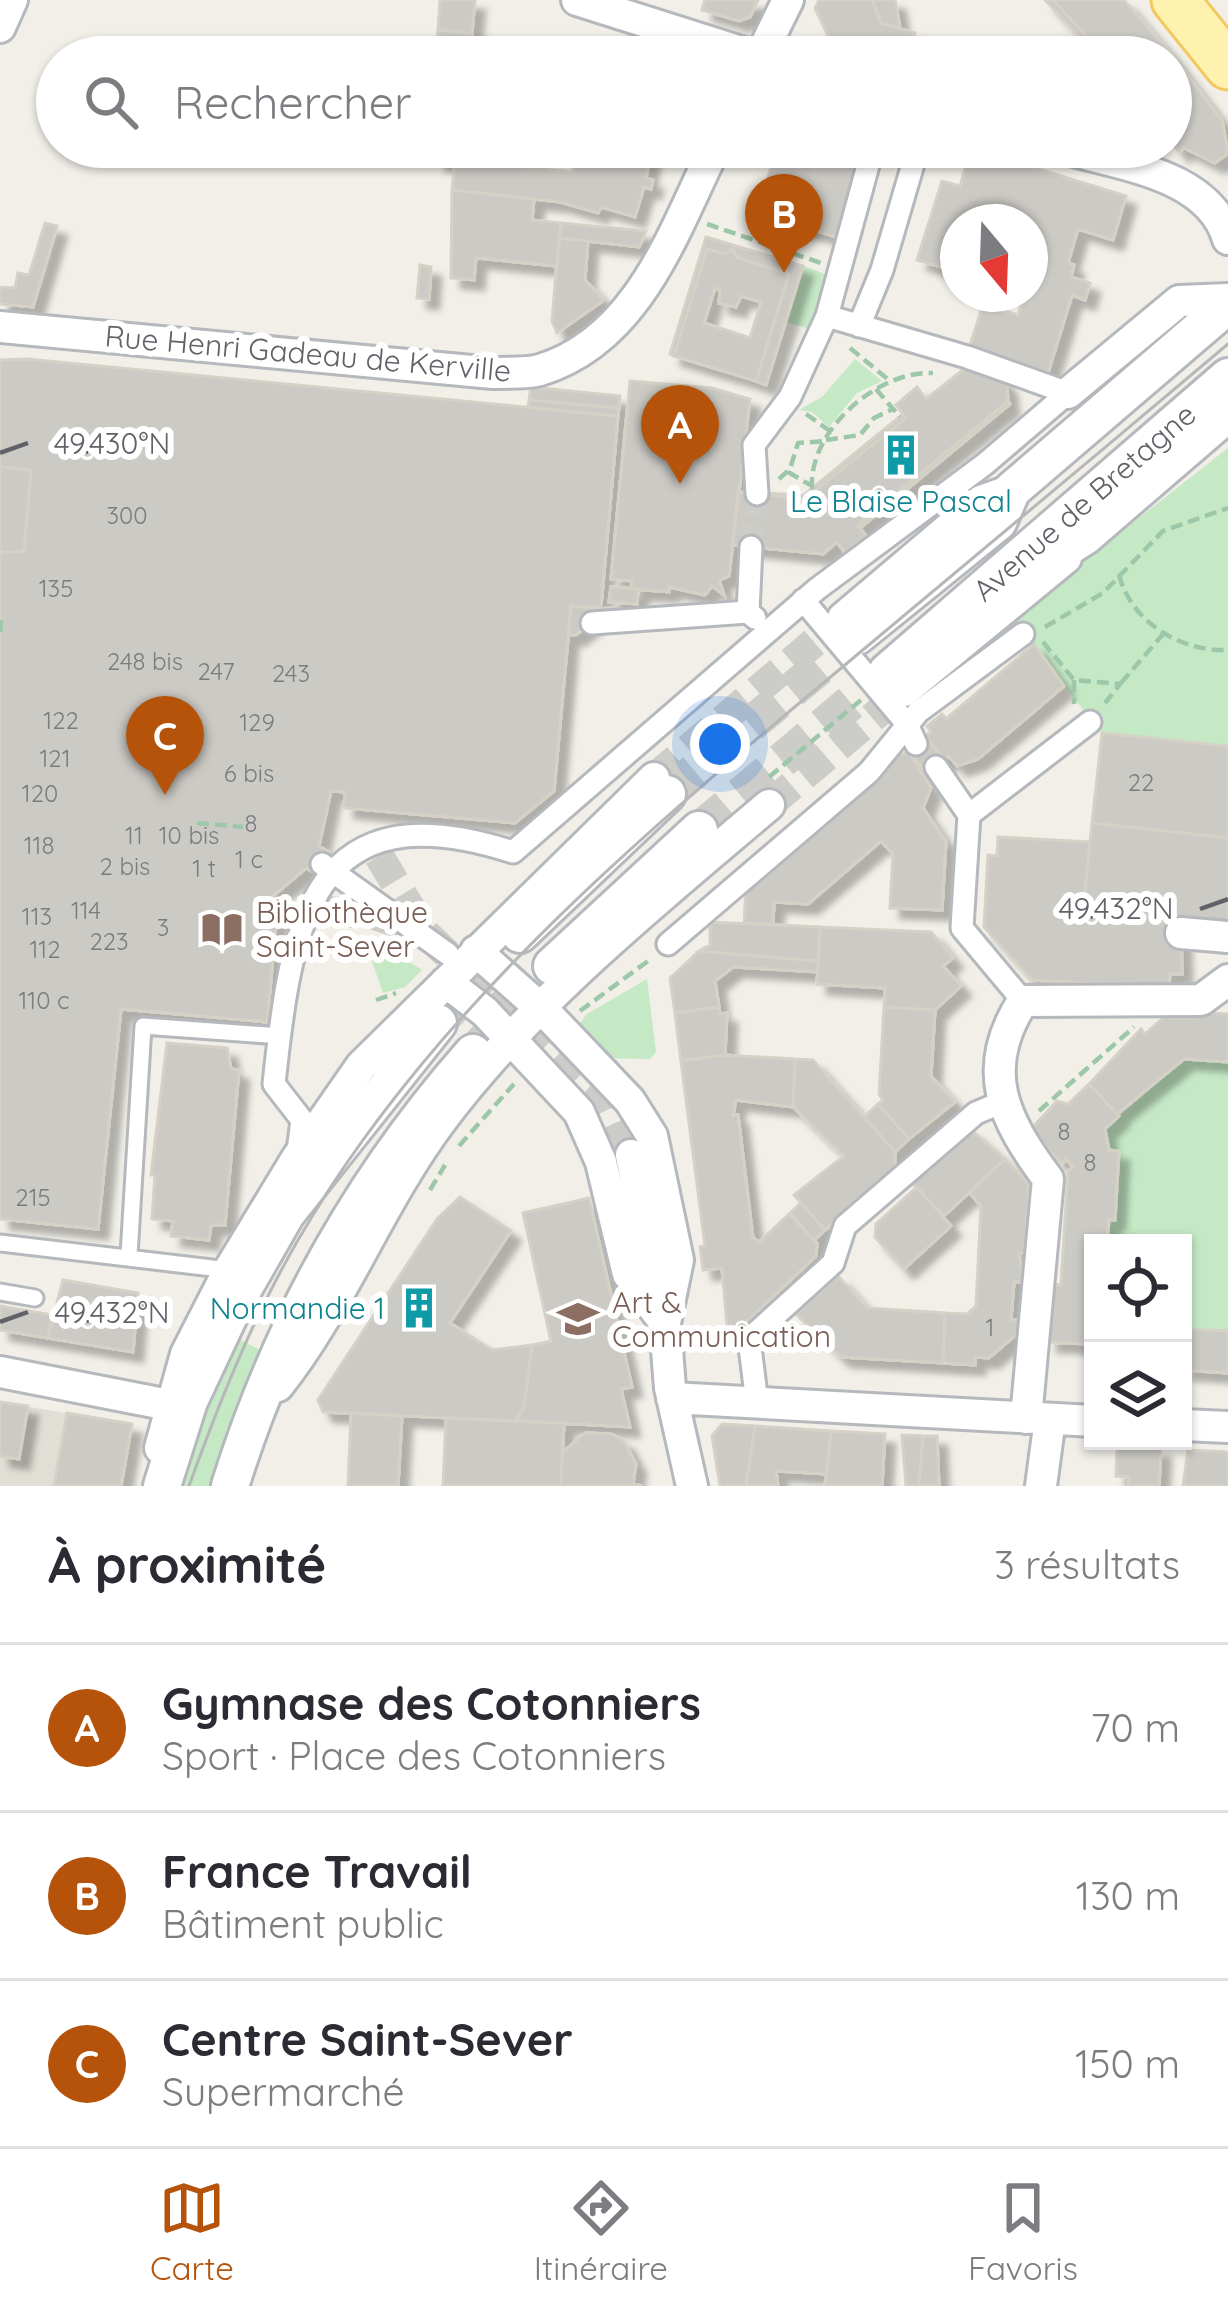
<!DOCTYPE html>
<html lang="fr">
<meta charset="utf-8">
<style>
body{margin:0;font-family:Quicksand,sans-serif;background:#f7f7f7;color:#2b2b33}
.controls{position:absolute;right:36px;bottom:36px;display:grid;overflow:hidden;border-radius:0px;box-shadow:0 3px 9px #0004}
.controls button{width:108px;height:108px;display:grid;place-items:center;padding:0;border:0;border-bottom:3px solid #e1e1e2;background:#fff;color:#2b2b33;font:60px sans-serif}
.compass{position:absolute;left:940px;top:204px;width:108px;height:108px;border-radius:50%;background:#fff;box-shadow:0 3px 9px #0004;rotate:161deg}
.you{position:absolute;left:720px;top:744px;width:42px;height:42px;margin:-30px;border:9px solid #fff;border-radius:50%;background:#1a73e8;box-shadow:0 0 0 18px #1a73e833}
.badge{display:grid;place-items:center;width:78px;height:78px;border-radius:50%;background:#b45309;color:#fff;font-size:39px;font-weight:700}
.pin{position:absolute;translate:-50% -99px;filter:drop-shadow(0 3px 6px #0008)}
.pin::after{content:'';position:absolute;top:63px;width:42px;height:36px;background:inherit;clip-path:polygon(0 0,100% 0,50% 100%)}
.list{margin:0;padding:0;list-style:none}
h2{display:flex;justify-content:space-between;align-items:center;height:156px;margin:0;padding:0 48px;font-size:51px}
h2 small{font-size:39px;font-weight:400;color:#7c7c81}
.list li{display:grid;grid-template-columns:78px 1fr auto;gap:36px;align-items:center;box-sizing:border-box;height:168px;padding:0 48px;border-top:3px solid #e1e1e2}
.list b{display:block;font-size:45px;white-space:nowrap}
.list p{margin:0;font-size:39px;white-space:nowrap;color:#7c7c81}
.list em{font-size:39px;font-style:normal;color:#7c7c81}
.icon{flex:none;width:66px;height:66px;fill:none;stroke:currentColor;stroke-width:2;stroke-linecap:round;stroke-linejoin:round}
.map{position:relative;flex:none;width:1228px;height:1486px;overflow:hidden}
.search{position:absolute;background:#fff;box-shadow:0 3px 9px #0004;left:36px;right:36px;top:36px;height:132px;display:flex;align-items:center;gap:30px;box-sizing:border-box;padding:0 42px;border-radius:66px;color:#7c7c81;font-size:45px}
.sheet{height:660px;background:#fff}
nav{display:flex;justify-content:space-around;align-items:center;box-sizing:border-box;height:168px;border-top:3px solid #e1e1e2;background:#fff;font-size:33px;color:#7c7c81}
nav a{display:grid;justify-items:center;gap:6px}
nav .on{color:#b45309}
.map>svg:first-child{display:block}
.education{fill:#e1ded6}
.green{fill:#c5e8c5}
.building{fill:#cccac5;stroke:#d6d1c6;stroke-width:3;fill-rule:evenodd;filter:url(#shadow)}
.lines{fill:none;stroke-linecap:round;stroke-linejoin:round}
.pedestrian-tunnel{stroke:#ccccc8;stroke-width:21;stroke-dasharray:21 10;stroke-linecap:butt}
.minor-tunnel{stroke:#ccccc8;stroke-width:30;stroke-dasharray:30 15;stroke-linecap:butt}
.tertiary-tunnel{stroke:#ccccc8;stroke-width:36;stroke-dasharray:36 18;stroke-linecap:butt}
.service-casing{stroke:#b5b8bc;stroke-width:21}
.pedestrian-casing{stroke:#b5b8bc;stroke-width:27}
.minor-casing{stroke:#b5b8bc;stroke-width:36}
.tertiary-casing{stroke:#b5b8bc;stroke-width:42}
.primary-casing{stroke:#f2c960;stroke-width:51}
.path{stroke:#9cc7a9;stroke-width:4.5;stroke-dasharray:12 6;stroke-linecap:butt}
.service{stroke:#fff;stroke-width:15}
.pedestrian{stroke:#fff;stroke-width:21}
.minor{stroke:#fff;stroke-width:30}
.tertiary{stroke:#fff;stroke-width:36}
.primary{stroke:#fff2af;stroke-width:45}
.tram{stroke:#b6b7b8;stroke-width:3}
.ticks{fill:none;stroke:#5f6368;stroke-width:4.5}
.labels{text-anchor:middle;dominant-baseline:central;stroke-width:12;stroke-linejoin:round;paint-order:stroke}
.number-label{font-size:24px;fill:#7a7d7f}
.street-label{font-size:30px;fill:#5f6368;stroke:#fff}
.culture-label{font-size:30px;fill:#0d838f;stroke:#fff}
.education-label{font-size:30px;fill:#785e54;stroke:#fff;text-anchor:start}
.ticks-label{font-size:30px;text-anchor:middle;fill:#5f6368;stroke:#fff;stroke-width:12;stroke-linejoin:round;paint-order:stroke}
</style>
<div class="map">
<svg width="1228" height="1486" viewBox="0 0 1228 1486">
<defs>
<filter id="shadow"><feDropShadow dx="10" dy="10" stdDeviation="3" flood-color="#0004"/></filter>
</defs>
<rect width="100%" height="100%" fill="#f1efe8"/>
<path class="education" d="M 0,1402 L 132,1424 L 121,1486 L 0,1486 Z"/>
<path class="green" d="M 803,266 L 828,275 L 810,329 L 786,322 Z
M 855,359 L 882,381 L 857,393 L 829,427 L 812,412 L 799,410 L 822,397 Z
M 1228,448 L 1228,746 L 1102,733 L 1010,619 Z
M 376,941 L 422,970 L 405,987 L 383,993 L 368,950 Z
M 647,979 L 656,1052 L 650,1059 L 598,1058 L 573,1032 L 587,1014 Z
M 1184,1059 L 1228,1062 L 1228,1331 L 1183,1329 L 1183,1243 L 1107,1243 L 1109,1220 L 1115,1220 L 1119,1152 L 1109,1150 L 1105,1129 Z
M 237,1338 L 262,1351 L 210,1486 L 181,1486 L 203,1418 Z"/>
<path class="building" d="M 440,0 L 475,0 L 472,33 L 438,30 Z
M 705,0 L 758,0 L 750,17 L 739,21 L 702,10 Z
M 819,0 L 872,0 L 881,23 L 915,33 L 908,57 L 855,57 L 835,51 L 815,8 Z
M 872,0 L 895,0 L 900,28 L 881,23 Z
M 1045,0 L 1053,0 L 1106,57 L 1098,57 Z
M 1053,0 L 1124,0 L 1170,53 L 1222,121 L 1228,153 L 1215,163 L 1184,148 L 1179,152 L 1171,142 L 1171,57 L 1106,57 Z
M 438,30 L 472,33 L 470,57 L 435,57 Z
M 564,41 L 614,57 L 548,57 L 551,46 Z
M 437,147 L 463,147 L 462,162 L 436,161 Z
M 580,147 L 652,147 L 646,178 L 653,180 L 651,189 L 644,187 L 635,217 L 601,207 L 598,213 L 560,202 L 452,190 L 455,161 L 572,172 Z
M 777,147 L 863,147 L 836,237 L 757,214 Z
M 971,148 L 1126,196 L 1113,240 L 1078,229 L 1068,263 L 1074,265 L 1071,277 L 1090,283 L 1085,300 L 1072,295 L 1048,373 L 969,349 L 983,304 L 1018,315 L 1024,294 L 1030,294 L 1030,222 L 958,222 L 958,272 L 917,260 L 942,181 L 960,186 Z
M 452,190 L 534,199 L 532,220 L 561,223 L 557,266 L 476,258 L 474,280 L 451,278 Z
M 45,223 L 57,226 L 33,307 L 0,304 L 0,287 L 15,288 L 18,273 L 29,275 Z
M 561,223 L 646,231 L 639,247 L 559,238 Z
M 706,237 L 803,266 L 766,385 L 756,381 L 789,274 L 736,257 L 733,249 L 725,254 L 707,249 L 674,356 L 670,354 Z
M 559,238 L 588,241 L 585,280 L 604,300 L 557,333 L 552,321 Z
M 707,249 L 725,254 L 733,249 L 736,257 L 789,274 L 756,381 L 674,356 ZM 715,288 L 720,290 L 719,303 L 736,307 L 741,296 L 761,302 L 750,338 L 704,323 Z
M 420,265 L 431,267 L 429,299 L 417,298 Z
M 27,359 L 618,416 L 601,607 L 571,606 L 554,791 L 515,823 L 344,808 L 345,792 L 331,791 L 319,846 L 329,852 L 315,873 L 306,868 L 273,896 L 273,904 L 278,904 L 267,1022 L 121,1009 L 98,1229 L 0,1219 L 0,553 L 24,551 L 31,470 L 0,467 L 0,360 Z
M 969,365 L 998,375 L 1007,385 L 1008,401 L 858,525 L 866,536 L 845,553 L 837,542 L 823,554 L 732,545 L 738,492 L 805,499 L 906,418 L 896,405 L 917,387 L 926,399 Z
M 630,381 L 712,388 L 750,399 L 729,576 L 719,580 L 724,595 L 712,586 L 705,595 L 669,587 L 669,592 L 631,589 L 632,581 L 611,579 Z
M 531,387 L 620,396 L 619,408 L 529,400 Z
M 529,400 L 619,408 L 618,416 L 528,408 Z
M 1008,401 L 1010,404 L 860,528 L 858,525 Z
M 903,414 L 906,418 L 805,499 L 738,492 L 804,495 Z
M 0,467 L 31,470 L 24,551 L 0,553 Z
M 611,587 L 638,589 L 637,604 L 609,602 Z
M 571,606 L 599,609 L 609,608 L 576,635 L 568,635 Z
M 1034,644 L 1064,686 L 978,759 L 957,766 L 949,756 L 945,760 L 925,736 L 931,732 L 927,726 L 942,714 L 946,719 Z
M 1102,733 L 1228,746 L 1228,838 L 1092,823 Z
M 925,736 L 945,760 L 928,775 L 908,751 Z
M 899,750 L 903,755 L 908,751 L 931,788 L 923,808 L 946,842 L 942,910 L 890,908 L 893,854 L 881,841 L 808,904 L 774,902 L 773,924 L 744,923 L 746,890 L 888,768 L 884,762 Z
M 1092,823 L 1228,838 L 1228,924 L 1083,909 Z
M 998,837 L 1090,842 L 1083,909 L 1181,919 L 1182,974 L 1170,974 L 1169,988 L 1032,980 L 984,927 L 988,855 L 997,856 Z
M 710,922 L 820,927 L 818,961 L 699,951 L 710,945 Z
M 820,927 L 931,932 L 953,958 L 943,966 L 961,986 L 935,1010 L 884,1007 L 885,988 L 817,984 Z
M 699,951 L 818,961 L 818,972 L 733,967 L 715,981 L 719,1007 L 675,1013 L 670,978 Z
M 719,1007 L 720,1014 L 727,1013 L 725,1055 L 681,1061 L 675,1013 Z
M 884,1007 L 935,1010 L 931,1076 L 955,1102 L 909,1139 L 878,1104 L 883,1100 L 879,1094 Z
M 1186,1012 L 1228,1014 L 1228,1062 L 1184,1059 L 1117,1114 L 1089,1084 L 1141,1029 L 1145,1034 L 1164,1017 L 1186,1018 Z
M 167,1043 L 227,1048 L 231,1069 L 239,1070 L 225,1225 L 211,1225 L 209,1240 L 171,1236 L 173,1221 L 152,1219 L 155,1175 L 151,1175 Z
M 723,1055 L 795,1059 L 793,1107 L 736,1100 L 733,1115 L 738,1115 L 753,1238 L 759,1242 L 789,1214 L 817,1243 L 816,1256 L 739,1329 L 727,1326 L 722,1268 L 703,1270 L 700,1247 L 705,1246 L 681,1061 Z
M 795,1059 L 813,1060 L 895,1152 L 895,1167 L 825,1230 L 794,1195 L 844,1156 L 793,1107 Z
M 1089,1084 L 1119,1116 L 1105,1129 L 1109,1150 L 1119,1151 L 1115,1220 L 1109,1220 L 1107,1243 L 1093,1243 L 1085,1344 L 1047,1342 L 1052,1284 L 1061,1285 L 1068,1171 L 1073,1167 L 1066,1159 L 1062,1164 L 1030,1130 L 1057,1101 L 1068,1104 Z
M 878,1104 L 909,1139 L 895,1152 L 864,1117 Z
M 970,1129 L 1005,1159 L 944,1216 L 911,1182 Z
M 1005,1159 L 1029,1185 L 1025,1253 L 1019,1253 L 1023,1282 L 1014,1282 L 1011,1320 L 1021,1320 L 1020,1331 L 989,1358 L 975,1357 L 975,1365 L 943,1363 L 945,1313 L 967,1314 L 976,1306 L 981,1206 L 969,1192 Z
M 917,1187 L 951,1226 L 904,1269 L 875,1237 L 876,1224 Z
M 460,1197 L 511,1231 L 450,1323 L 492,1350 L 532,1345 L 524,1407 L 515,1421 L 323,1412 L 318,1400 L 437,1219 Z
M 589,1198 L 632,1387 L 621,1389 L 630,1427 L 515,1421 L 524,1407 L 532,1345 L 551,1341 L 523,1213 Z
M 801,1203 L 825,1230 L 814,1240 L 790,1213 Z
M 838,1276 L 867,1308 L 945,1313 L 943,1363 L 841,1357 L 796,1314 Z
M 63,1280 L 138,1293 L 133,1352 L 48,1338 Z
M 0,1306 L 52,1315 L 48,1338 L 0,1330 Z
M 1183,1329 L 1228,1331 L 1228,1373 L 1183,1370 Z
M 0,1402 L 28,1406 L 19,1459 L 0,1456 Z
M 67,1413 L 132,1424 L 121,1486 L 54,1486 Z
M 351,1413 L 402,1416 L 398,1486 L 348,1486 Z
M 446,1418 L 564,1423 L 561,1486 L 443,1486 Z
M 722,1424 L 755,1426 L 746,1486 L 720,1486 L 712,1436 Z
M 755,1426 L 831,1431 L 826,1474 L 776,1471 L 778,1486 L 746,1486 Z
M 831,1431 L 885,1434 L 882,1486 L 825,1486 Z
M 585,1433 L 611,1434 L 624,1441 L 636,1464 L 633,1484 L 642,1486 L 561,1486 L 562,1453 Z
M 902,1435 L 923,1436 L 919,1486 L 906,1486 Z
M 923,1436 L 937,1436 L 939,1486 L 919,1486 Z
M 1117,1446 L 1161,1448 L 1159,1486 L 1129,1486 L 1129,1477 L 1116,1476 Z
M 1188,1450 L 1228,1452 L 1228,1486 L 1183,1486 Z"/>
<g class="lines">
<path class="pedestrian-tunnel" d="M 751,547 L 757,494"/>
<path class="minor-tunnel" d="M 654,778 L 843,618
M 769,805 L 904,691
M 379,856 L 426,934 L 608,1105 L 631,1155
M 328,911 L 375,915 L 410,927"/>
<path class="tertiary-tunnel" d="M 667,794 L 857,636
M 699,830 L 887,672
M 438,1023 L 520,934
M 473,1053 L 552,966"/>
<g class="service-casing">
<path id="service" d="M 0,1243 L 229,1270
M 129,1255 L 143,1026 L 280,1036
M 0,1292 L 35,1298"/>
</g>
<g class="pedestrian-casing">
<path id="pedestrian" d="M 859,326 L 882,270 L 918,147
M 757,494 L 754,445 L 790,397 L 827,316 L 873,147
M 751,547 L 748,612 L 755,618
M 803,600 L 907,724 L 916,744
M 592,623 L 748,612
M 936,767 L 969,815
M 322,864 L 448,954
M 668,944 L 869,772 L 918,712 L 1023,634
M 1023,1001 L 962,928 L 969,815 L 1090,722
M 298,1151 L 302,1120 L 274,1084 C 291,921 312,787 513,852 L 817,589 L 985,464 L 1068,393 L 967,357 L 827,316
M 757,1403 L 749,1339 L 833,1263 L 845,1226 L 976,1113 L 1000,1103"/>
</g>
<g class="minor-casing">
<path id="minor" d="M 577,0 L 757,57
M 0,27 L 12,0
M 760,57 L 788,0
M 1060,147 C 1118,165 1209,173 1228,239
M 0,327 L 493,373 C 508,372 526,374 540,370 C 639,340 674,230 715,147
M 1068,393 L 1179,301 L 1228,299
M 843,618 L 981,501 L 1012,490
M 904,691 L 1066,558
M 1181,933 L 1228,937
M 476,951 L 548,1015 L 630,1101 L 652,1136 L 678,1260 L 665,1323 L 670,1388 L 692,1486
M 446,982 L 485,1012 L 579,1112 L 601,1162 L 628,1274 L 665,1323
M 631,1155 L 662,1305
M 0,1372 L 169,1405
M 278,1386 C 341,1307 379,1204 441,1121 C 531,1001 655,902 769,805
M 672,1398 L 1093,1421
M 1026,1418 L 1048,1179 C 1004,1120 978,1070 1023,1001 L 1201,1000 L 1228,980
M 1183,1425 L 1228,1427
M 160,1448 L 186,1354 L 229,1270 L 297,1158 L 361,1066 L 654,778
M 1041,1486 L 1050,1419"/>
</g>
<g class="tertiary-casing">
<path id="tertiary" d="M 1035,568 L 1085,536 L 1228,413
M 857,636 L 998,522 L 1012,490 L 1228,305
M 887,672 L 1228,377
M 520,934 L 667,794
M 552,966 L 699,830
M 162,1486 L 189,1401 L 234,1305 L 286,1214 L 438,1023
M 230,1486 C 281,1323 360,1181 473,1053"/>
</g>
<g class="primary-casing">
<path id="primary" d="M 1175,0 L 1228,66"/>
</g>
<path class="path" d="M 707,224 L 821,263
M 850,348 L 890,381
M 876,389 L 900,417
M 806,414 L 830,431
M 826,440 L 860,435 L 874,418 L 893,409
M 788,472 L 812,486
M 779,479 L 790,469 L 798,443 L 826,441
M 812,489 C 808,429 880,370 933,373
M 1119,575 C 1131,622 1181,652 1228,650
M 1045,627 L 1103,593 L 1163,531 L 1228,508
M 0,632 L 1,619
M 1043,642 L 1074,680 L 1120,684 L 1105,703
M 1074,680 L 1074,704
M 1121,683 L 1164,633
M 769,777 L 861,700
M 197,823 L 243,827
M 376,1000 L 396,993
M 580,1011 L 648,961
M 1039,1111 L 1134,1027
M 459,1146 L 514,1084
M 430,1190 L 445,1165"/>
<use href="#service" class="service"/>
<use href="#pedestrian" class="pedestrian"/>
<use href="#minor" class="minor"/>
<use href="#tertiary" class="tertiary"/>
<use href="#primary" class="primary"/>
<path class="tram" d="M 189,1486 C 223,1392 260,1300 313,1215 C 436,1014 619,855 797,705 C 941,584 1085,465 1228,344"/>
</g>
<path class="ticks" d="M 0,453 L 28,443M 1200,909 L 1228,899M 0,1322 L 28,1312"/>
<defs>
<g id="building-bare" transform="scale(3.24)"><path d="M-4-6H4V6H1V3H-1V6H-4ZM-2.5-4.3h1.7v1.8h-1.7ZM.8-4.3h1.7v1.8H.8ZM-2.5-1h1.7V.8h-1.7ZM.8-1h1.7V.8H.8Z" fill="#0f9aa8" stroke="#fff" stroke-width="2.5" paint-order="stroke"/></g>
<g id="library-bare" transform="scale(3.24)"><path d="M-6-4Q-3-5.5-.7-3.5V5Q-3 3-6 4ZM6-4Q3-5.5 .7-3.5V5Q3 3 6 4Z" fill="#8d6e63" stroke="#fff" stroke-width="2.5" paint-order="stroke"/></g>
<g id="university-bare" transform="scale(3.24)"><path d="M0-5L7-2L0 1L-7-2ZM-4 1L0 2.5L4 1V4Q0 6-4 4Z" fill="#8d6e63" stroke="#fff" stroke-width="2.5" paint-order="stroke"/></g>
</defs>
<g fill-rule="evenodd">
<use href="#building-bare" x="901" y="455"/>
<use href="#library-bare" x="222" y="929"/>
<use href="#building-bare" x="419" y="1308"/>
<use href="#university-bare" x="578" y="1319"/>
</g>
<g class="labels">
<g class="number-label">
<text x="127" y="515">300</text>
<text x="56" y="588">135</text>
<text x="145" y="661">248 bis</text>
<text x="216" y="671">247</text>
<text x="291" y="673">243</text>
<text x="61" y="720">122</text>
<text x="257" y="722">129</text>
<text x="55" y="758">121</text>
<text x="249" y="773">6 bis</text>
<text x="1141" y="782">22</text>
<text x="40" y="793">120</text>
<text x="251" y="823">8</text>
<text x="134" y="835">11</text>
<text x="189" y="835">10 bis</text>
<text x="39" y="845">118</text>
<text x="249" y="859">1 c</text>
<text x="125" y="866">2 bis</text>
<text x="204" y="868">1 t</text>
<text x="86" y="910">114</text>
<text x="37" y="916">113</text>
<text x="163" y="927">3</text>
<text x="109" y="941">223</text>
<text x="45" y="949">112</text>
<text x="44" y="1000">110 c</text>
<text x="1064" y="1131">8</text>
<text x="1090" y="1162">8</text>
<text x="33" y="1197">215</text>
<text x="990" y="1327">1</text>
</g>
<g class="street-label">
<text transform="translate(308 353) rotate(5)">Rue Henri Gadeau de Kerville</text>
<text transform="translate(1084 502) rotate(-41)">Avenue de Bretagne</text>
</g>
<g class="culture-label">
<text x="901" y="501">Le Blaise Pascal</text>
<text x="385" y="1308" text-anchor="end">Normandie 1</text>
</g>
<g class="education-label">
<text x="256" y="912">Bibliothèque<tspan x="256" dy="34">Saint-Sever</tspan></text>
<text x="612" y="1302">Art &amp;<tspan x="612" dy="34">Communication</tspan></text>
</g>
</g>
<g class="ticks-label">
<text x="112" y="454">49.430°N</text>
<text x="1116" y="919">49.432°N</text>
<text x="112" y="1323">49.432°N</text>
</g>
</svg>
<div class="controls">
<button><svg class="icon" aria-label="locate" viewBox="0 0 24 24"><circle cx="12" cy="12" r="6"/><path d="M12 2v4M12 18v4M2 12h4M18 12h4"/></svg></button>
<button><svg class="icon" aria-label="layers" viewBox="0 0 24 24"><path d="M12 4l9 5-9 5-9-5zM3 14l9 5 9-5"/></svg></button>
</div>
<svg class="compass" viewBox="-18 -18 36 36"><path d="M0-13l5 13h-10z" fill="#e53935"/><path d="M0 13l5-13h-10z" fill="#7c7c81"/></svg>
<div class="you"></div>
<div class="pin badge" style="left:680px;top:484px">A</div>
<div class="pin badge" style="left:784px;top:273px">B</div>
<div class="pin badge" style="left:165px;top:795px">C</div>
<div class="search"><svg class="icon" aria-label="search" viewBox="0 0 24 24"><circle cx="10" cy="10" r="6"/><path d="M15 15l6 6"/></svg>Rechercher</div>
</div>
<section class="sheet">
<h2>À proximité<small>3 résultats</small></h2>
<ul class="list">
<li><span class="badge">A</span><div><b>Gymnase des Cotonniers</b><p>Sport · Place des Cotonniers</p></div><em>70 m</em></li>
<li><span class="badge">B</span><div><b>France Travail</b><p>Bâtiment public</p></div><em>130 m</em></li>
<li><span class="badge">C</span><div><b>Centre Saint-Sever</b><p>Supermarché</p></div><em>150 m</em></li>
</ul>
</section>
<nav>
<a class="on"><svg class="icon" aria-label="map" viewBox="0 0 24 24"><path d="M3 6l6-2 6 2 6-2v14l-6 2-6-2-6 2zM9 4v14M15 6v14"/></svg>Carte</a>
<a><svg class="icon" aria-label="directions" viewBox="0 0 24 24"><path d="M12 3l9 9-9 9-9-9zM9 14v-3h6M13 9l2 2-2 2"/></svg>Itinéraire</a>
<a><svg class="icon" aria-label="saved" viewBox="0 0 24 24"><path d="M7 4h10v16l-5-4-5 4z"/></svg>Favoris</a>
</nav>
